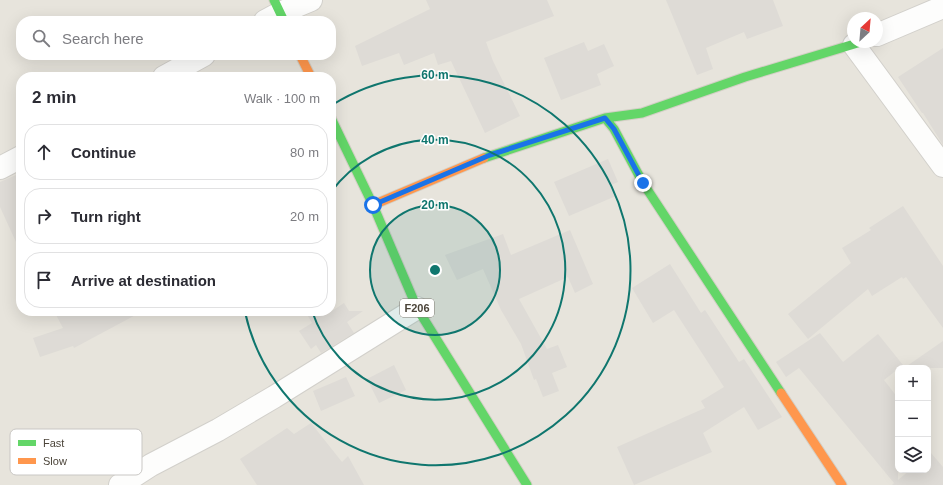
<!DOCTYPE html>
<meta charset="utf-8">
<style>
body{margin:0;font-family:Arial,sans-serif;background:#f2f2f3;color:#2b2b33}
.controls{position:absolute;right:12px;bottom:12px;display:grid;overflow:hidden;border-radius:8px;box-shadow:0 4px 16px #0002}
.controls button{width:36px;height:36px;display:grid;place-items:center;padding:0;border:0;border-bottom:1px solid #e1e1e2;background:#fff;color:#2b2b33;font:20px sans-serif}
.compass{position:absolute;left:847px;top:12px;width:36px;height:36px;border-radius:50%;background:#fff;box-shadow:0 4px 16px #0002;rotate:26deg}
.stop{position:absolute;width:12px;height:12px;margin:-9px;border:3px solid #1a73e8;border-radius:50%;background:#fff}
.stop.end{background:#1a73e8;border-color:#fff;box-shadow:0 1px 4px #0008}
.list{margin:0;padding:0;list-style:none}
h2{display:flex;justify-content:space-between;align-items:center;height:52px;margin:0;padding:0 16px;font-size:17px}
h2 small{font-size:13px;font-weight:400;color:#7c7c81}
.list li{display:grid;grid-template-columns:26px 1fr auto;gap:12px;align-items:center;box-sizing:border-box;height:56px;margin:0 8px 8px;padding:0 8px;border:1px solid #e1e1e2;border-radius:16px}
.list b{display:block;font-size:15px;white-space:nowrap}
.list em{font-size:13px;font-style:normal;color:#7c7c81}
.icon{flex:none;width:22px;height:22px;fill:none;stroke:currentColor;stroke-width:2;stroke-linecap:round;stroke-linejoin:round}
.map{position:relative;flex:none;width:943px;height:485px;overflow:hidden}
.search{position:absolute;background:#fff;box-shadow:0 4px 16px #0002;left:16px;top:16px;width:320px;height:44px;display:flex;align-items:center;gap:10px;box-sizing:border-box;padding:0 14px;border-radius:16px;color:#7c7c81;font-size:15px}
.panel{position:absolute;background:#fff;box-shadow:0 4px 16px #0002;left:16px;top:72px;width:320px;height:244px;border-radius:16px}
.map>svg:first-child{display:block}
.residential{fill:#e7e4dc;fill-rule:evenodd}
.building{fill:#dedbd6}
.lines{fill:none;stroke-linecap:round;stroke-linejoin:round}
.street-casing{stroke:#d2d0cb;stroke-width:24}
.fast-casing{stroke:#d3cfc5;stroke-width:11}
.slow-casing{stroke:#d3cfc5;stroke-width:11}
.street{stroke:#fdfdfc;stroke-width:22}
.fast{stroke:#63d668;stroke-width:9}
.slow{stroke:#ff974d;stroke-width:9}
.route{stroke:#1a73e8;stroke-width:5}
.ring{fill:none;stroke:#0f766e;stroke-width:2}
.labels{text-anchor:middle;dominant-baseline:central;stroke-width:3;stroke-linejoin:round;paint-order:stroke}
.shield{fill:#fff;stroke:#817c74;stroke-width:1}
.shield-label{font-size:11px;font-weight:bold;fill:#4b4439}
.key{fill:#fff;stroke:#c9c7c4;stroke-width:1}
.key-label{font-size:11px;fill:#4b4439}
.centre{fill:#0f766e;stroke:#fff;stroke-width:2}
.ring-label{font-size:12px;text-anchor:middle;font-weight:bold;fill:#0f766e;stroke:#fff;stroke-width:3;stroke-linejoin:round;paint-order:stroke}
</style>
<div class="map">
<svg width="943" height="485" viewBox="0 0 943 485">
<rect width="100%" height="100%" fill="#f4f2ee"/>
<path class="residential" d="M 0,0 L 943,0 L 943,485 L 0,485 ZM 853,18 L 877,18 L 877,42 L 853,42 ZM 21,21 L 331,21 L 331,55 L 21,55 ZM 21,77 L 331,77 L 331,311 L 21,311 ZM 898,368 L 928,368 L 928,470 L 898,470 Z"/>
<path class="building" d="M 426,0 L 547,0 L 554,16 L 486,42 L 493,61 L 520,116 L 485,133 L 451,61 L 438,65 L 434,53 L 404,65 L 399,53 L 362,66 L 355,46 L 430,9 Z
M 666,0 L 773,0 L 783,26 L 747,39 L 744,32 L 706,48 L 713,69 L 697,75 Z
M 584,42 L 588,51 L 604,44 L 614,66 L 597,74 L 601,85 L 561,100 L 544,58 Z
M 943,48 L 943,145 L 923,113 L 922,113 L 898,77 Z
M 608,159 L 618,182 L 611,185 L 616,196 L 569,216 L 554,182 Z
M 16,175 L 21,186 L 21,253 L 0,207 L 0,182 Z
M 903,206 L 943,266 L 943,328 L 906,277 L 903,279 L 902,277 L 872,296 L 868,289 L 808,339 L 788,314 L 851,263 L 842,248 L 871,230 L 869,228 Z
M 570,230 L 593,284 L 575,293 L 568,277 L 519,299 L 547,349 L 558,345 L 567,367 L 552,373 L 559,391 L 543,397 L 536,379 L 534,380 L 521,344 L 501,310 L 483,269 L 457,280 L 445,255 L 503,234 L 511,255 Z
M 670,264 L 701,313 L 705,310 L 739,362 L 744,359 L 782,417 L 758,430 L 744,407 L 703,433 L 712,452 L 634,485 L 617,447 L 705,408 L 701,401 L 724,387 L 674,310 L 653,323 L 632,288 Z
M 344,303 L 349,311 L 363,311 L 347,322 L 354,333 L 321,353 L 316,345 L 311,349 L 299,331 L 312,323 L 305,311 L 332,311 Z
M 54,311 L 143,311 L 74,348 L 73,346 L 40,357 L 33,338 L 63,328 Z
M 820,333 L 843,362 L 878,334 L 903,365 L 884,380 L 898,398 L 898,480 L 910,470 L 928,470 L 928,456 L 931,453 L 943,467 L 943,485 L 892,485 L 894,483 L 799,368 L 786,377 L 776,362 Z
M 943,341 L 943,368 L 904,368 Z
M 394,365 L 406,390 L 379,403 L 367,379 Z
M 346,377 L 355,396 L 321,411 L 313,391 Z
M 311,423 L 342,462 L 348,456 L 364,485 L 257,485 L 240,459 L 287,428 L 294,434 Z"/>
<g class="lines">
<g class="street-casing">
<path id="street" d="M 265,21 L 280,13 L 311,0
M 877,35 L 943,7
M 854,45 L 943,166
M 164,77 L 204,55
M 0,168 L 21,157
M 120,485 L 151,465 L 218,430 L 274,397 L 417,308"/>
</g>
<g class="fast-casing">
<path id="fast" d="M 274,0 L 284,21
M 331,118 L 373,205 L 417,308 L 527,485
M 605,118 L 614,129 L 643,183 L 781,393
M 484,158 L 605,118 L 642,113 L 745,77 L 861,42"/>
</g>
<g class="slow-casing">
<path id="slow" d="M 300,55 L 311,77
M 373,205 L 484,158
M 781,393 L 842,485"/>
</g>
<use href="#street" class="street"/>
<use href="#fast" class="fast"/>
<use href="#slow" class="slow"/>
</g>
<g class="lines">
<path class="route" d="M 373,205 L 490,155 L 605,118 L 614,129 L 643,183"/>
</g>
<circle cx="435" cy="270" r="65" fill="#0f766e" fill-opacity=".12"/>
<g class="ring">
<circle cx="435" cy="270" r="65"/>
<path d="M331 192A130 130 0 1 1 312 311"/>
<path d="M332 105A195 195 0 1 1 245 312"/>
</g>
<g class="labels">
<rect class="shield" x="400" y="299" width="34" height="18" rx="3"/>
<g class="shield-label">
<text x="417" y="308">F206</text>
</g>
</g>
<rect x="10" y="429" width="132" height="46" rx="6" class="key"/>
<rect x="18" y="440" width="18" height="6" fill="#63d668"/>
<rect x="18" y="458" width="18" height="6" fill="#ff974d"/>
<g class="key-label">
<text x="43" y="447">Fast</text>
<text x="43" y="465">Slow</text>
</g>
<circle cx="435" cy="270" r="6" class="centre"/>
<g class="ring-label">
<text x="435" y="79">60 m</text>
<text x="435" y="144">40 m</text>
<text x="435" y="209">20 m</text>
</g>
</svg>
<div class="controls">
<button>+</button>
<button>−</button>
<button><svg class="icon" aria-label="layers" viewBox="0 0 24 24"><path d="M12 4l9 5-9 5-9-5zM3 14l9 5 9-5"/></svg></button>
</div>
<svg class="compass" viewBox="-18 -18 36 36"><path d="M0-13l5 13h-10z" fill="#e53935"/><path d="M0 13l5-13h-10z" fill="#7c7c81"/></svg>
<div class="stop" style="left:373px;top:205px"></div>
<div class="stop end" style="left:643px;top:183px"></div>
<div class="search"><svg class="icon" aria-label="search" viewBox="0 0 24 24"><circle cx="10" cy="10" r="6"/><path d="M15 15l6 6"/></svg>Search here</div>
<section class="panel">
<h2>2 min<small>Walk · 100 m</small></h2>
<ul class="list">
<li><svg class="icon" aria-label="ahead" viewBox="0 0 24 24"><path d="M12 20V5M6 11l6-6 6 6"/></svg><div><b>Continue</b></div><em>80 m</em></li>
<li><svg class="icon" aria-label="right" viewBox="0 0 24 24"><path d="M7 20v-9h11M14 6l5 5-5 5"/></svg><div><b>Turn right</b></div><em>20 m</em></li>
<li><svg class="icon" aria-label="arrive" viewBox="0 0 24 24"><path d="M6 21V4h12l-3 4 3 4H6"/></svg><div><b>Arrive at destination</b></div></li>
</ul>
</section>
</div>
